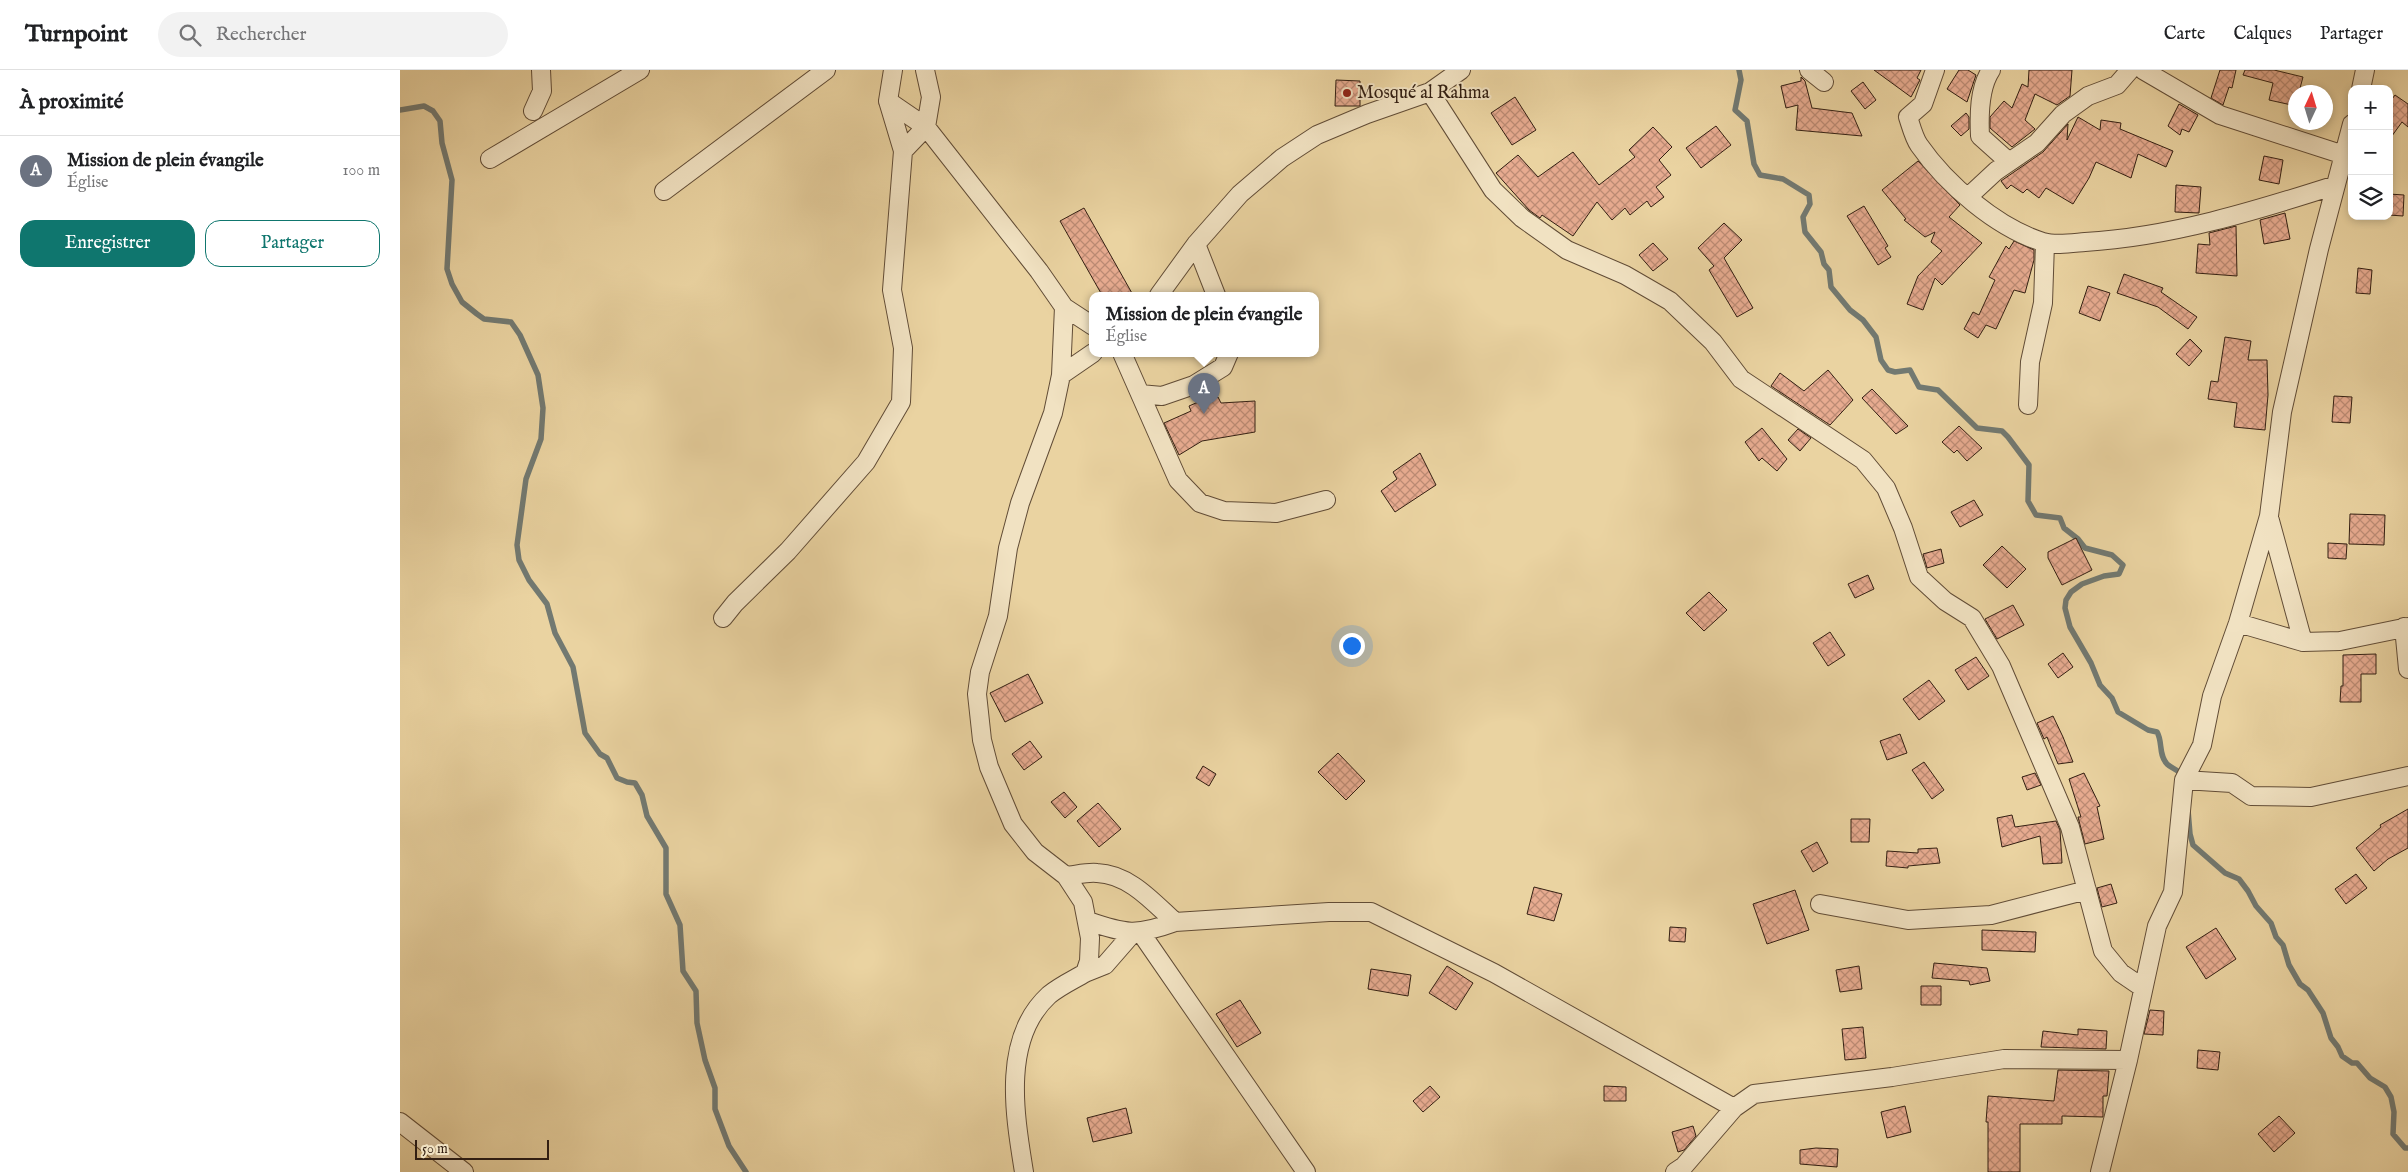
<!DOCTYPE html>
<html lang="fr">
<meta charset="utf-8">
<style>
body{margin:0;font-family:"IM FELL English",serif;background:#f2f2f2;color:#202124}
.controls{position:absolute;right:15px;top:15px;display:grid;overflow:hidden;border-radius:10px;box-shadow:0 2px 8px #0003}
.controls button{width:45px;height:45px;display:grid;place-items:center;padding:0;border:0;border-bottom:1px solid #e0e0e0;background:#fff;color:#202124;font:25px sans-serif}
.compass{position:absolute;left:1888px;top:15px;width:45px;height:45px;border-radius:50%;background:#fff;box-shadow:0 2px 8px #0003;rotate:4deg}
.scale{position:absolute;left:15px;bottom:12px;width:134px;box-sizing:border-box;padding-left:5px;border:2px solid #331f12;border-top:0;font-size:14px;line-height:18px;white-space:nowrap;color:#331f12;-webkit-text-stroke:4px #f1e2c2;paint-order:stroke}
.you{position:absolute;left:951px;top:575px;width:18px;height:18px;margin:-12px;border:4px solid #fff;border-radius:50%;background:#1a73e8;box-shadow:0 0 0 8px #1a73e833}
.badge{display:grid;place-items:center;width:32px;height:32px;border-radius:50%;background:#0f766e;color:#fff;font-size:16px;font-weight:700}
.pin{position:absolute;translate:-50% -41px;filter:drop-shadow(0 1px 2px #0008)}
.pin::after{content:'';position:absolute;top:26px;width:18px;height:15px;background:inherit;clip-path:polygon(0 0,100% 0,50% 100%)}
.popup{position:absolute;left:689px;top:222px;width:230px;height:65px;box-sizing:border-box;display:grid;place-content:center;border-radius:10px;background:#fff;filter:drop-shadow(0 1px 4px #0005);font-size:16px;white-space:nowrap;color:#757577}
.popup b{font-size:19px;color:#202124}
.popup::after{content:'';position:absolute;left:50%;top:100%;margin-left:-10px;border:10px solid transparent;border-top-color:#fff}
.list{margin:0;padding:0;list-style:none}
h2{display:flex;justify-content:space-between;align-items:center;height:65px;margin:0;padding:0 20px;font-size:21px}
h2 small{font-size:16px;font-weight:400;color:#757577}
.list li{display:grid;grid-template-columns:32px 1fr auto;gap:15px;align-items:center;box-sizing:border-box;height:70px;padding:0 20px;border-top:1px solid #e0e0e0}
.list b{display:block;font-size:19px;white-space:nowrap}
.list p{margin:0;font-size:16px;white-space:nowrap;color:#757577}
.list em{font-size:16px;font-style:normal;color:#757577}
.actions{display:flex;gap:10px;padding:15px 20px}
.actions a{flex:1;padding:11px 0;border:1px solid #0f766e;border-radius:15px;text-align:center;font-size:18px;color:#0f766e}
.actions .main{background:#0f766e;color:#fff}
.icon{flex:none;width:28px;height:28px;fill:none;stroke:currentColor;stroke-width:2;stroke-linecap:round;stroke-linejoin:round}
.map{position:relative;flex:none;width:2008px;height:1102px;overflow:hidden}
header{display:flex;align-items:center;gap:30px;box-sizing:border-box;height:70px;padding:0 25px;background:#fff;border-bottom:1px solid #e0e0e0}
header strong{font-size:24px}
nav{display:flex;gap:28px;margin-inline-start:auto;font-size:18px}
.search{width:350px;height:45px;background:#f2f2f2;display:flex;align-items:center;gap:12px;box-sizing:border-box;padding:0 18px;border-radius:28px;color:#757577;font-size:19px}
main{display:flex}
aside{flex:1;background:#fff}
.map>svg:first-child{display:block}
.lines{fill:none;stroke-linecap:round;stroke-linejoin:round}
.stream{stroke:#727971;stroke-width:5.5}
.building{fill:url(#building-cross-hatch);stroke:#331f12}
.street-casing{stroke:#614c36;stroke-width:20}
.street{stroke:#f1e2c2;stroke-width:18}
.poi-dot{fill:#8f2418;stroke:#f1e2c2;stroke-width:2}
.labels{text-anchor:middle;dominant-baseline:central;stroke-width:4;stroke-linejoin:round;paint-order:stroke}
.poi-label{font-size:18px;fill:#331f12;stroke:#f1e2c2;text-anchor:start}
</style>
<header>
<strong>Turnpoint</strong>
<div class="search"><svg class="icon" aria-label="search" viewBox="0 0 24 24"><circle cx="10" cy="10" r="6"/><path d="M15 15l6 6"/></svg>Rechercher</div>
<nav><a>Carte</a><a>Calques</a><a>Partager</a></nav>
</header>
<main>
<aside>
<h2>À proximité<small></small></h2>
<ul class="list">
<li><span class="badge" style="background:#6b7280">A</span><div><b>Mission de plein évangile</b><p>Église</p></div><em>100 m</em></li>
</ul>
<div class="actions"><a class="main">Enregistrer</a><a>Partager</a></div>
</aside>
<div class="map">
<svg width="2008" height="1102" viewBox="0 0 2008 1102">
<defs>
<pattern id="building-cross-hatch" width="8" height="8" patternUnits="userSpaceOnUse" patternTransform="scale(1.25)"><rect width="8" height="8" fill="#e7ab90"/><path d="M0 0l8 8M0 8l8-8" fill="none" stroke="#bc8b74"/></pattern>
</defs>
<rect width="100%" height="100%" fill="#ead3a1"/>
<filter id="stains"><feTurbulence type="fractalNoise" baseFrequency=".004" numOctaves="4"/><feColorMatrix values="0 0 0 0 .2 0 0 0 0 .09 0 0 0 0 .02 0 0 0 .5 -.17"/></filter>
<radialGradient id="worn" r=".72"><stop offset=".6" stop-color="#630" stop-opacity="0"/><stop offset="1" stop-color="#630" stop-opacity=".3"/></radialGradient>
<g class="lines">
<path class="stream" d="M 1339,0 L 1341,10 L 1335,40 L 1347,51 L 1354,94 L 1360,105 L 1383,109 L 1409,125 L 1410,134 L 1403,147 L 1405,162 L 1421,182 L 1424,194 L 1429,200 L 1431,217 L 1450,240 L 1463,250 L 1476,267 L 1481,290 L 1488,300 L 1495,302 L 1510,300 L 1519,317 L 1538,320 L 1577,358 L 1602,361 L 1608,367 L 1629,395 L 1628,431 L 1636,445 L 1660,448 L 1664,458 L 1678,469 L 1685,478 L 1712,485 L 1723,495 L 1719,504 L 1704,506 L 1682,514 L 1671,522 L 1666,530 L 1665,538 L 1670,557 L 1691,593 L 1700,615 L 1712,628 L 1718,642 L 1748,660 L 1757,662 C 1763,672 1758,684 1767,694 C 1772,699 1779,699 1783,707
M 0,40 L 24,36 L 33,41 L 40,51 L 42,73 L 52,110 L 47,199 L 52,214 L 62,232 L 77,244 L 84,249 L 111,252 L 120,265 L 138,305 L 143,338 L 141,369 L 126,409 L 117,475 L 119,490 L 129,510 L 147,534 L 155,563 L 173,597 L 185,663 L 200,684 L 207,688 L 217,708 L 227,712 L 235,713 L 242,725 L 247,746 L 266,778 L 266,824 L 280,855 L 283,901 L 296,921 L 297,953 L 305,990 L 315,1018 L 315,1039 L 329,1076 L 346,1102
M 1788,740 L 1790,764 L 1793,775 L 1825,803 L 1839,809 L 1848,821 L 1856,836 L 1871,853 L 1876,867 L 1883,875 L 1889,895 L 1900,914 L 1908,920 L 1923,943 L 1931,968 L 1938,977 L 1942,986 L 1952,993 L 1957,993 L 1970,1008 L 1985,1017 L 1991,1027 L 1994,1042 L 1993,1064 L 2005,1078 L 2008,1078"/>
</g>
<path class="building" d="M 1474,0 L 1521,0 L 1517,8 L 1520,10 L 1511,27 Z
M 1559,0 L 1568,0 L 1576,5 L 1567,32 L 1547,19 Z
M 1629,0 L 1672,0 L 1670,26 L 1657,35 L 1635,24 L 1625,50 L 1635,59 L 1612,77 L 1590,58 L 1590,47 L 1604,31 L 1612,38 L 1622,14 L 1628,17 Z
M 1820,0 L 1836,0 L 1832,18 L 1829,17 L 1823,35 L 1811,28 Z
M 1845,0 L 1874,0 L 1903,7 L 1899,22 L 1896,22 L 1896,36 L 1869,30 L 1873,13 L 1843,5 Z
M 1401,7 L 1405,11 L 1412,38 L 1452,43 L 1462,66 L 1396,60 L 1398,35 L 1386,38 L 1381,16 L 1401,11 Z
M 936,10 L 960,11 L 960,36 L 935,36 Z
M 1463,12 L 1476,30 L 1465,39 L 1451,21 Z
M 1995,25 L 2008,34 L 2008,57 L 2002,52 L 1989,70 L 1989,33 Z
M 1115,27 L 1136,60 L 1112,75 L 1091,43 Z
M 1779,34 L 1798,45 L 1789,62 L 1782,59 L 1780,65 L 1768,56 Z
M 1566,43 L 1569,47 L 1569,59 L 1561,66 L 1551,56 Z
M 1678,47 L 1700,60 L 1701,50 L 1721,53 L 1720,59 L 1773,81 L 1766,97 L 1738,84 L 1731,108 L 1696,92 L 1689,108 L 1673,134 L 1646,118 L 1639,128 L 1627,119 L 1623,123 L 1611,115 L 1607,119 L 1601,111 L 1643,82 L 1668,54 L 1667,70 Z
M 1316,56 L 1331,75 L 1301,98 L 1286,78 Z
M 1253,57 L 1272,77 L 1259,90 L 1271,105 L 1256,117 L 1264,127 L 1251,137 L 1247,131 L 1230,145 L 1225,138 L 1212,150 L 1197,132 L 1173,166 L 1142,145 L 1140,148 L 1129,140 L 1096,103 L 1118,85 L 1138,107 L 1173,82 L 1199,115 L 1235,87 L 1229,80 Z
M 1864,86 L 1883,90 L 1879,114 L 1859,110 Z
M 1518,91 L 1560,135 L 1549,147 L 1582,173 L 1542,215 L 1535,208 L 1523,240 L 1507,234 L 1518,206 L 1542,181 L 1531,172 L 1535,162 L 1525,167 L 1504,150 L 1506,149 L 1482,120 Z
M 1776,115 L 1801,117 L 1799,143 L 1775,142 Z
M 1989,124 L 2004,125 L 2003,146 L 1989,145 Z
M 1464,136 L 1488,176 L 1485,178 L 1491,187 L 1478,195 L 1447,146 Z
M 684,138 L 733,225 L 702,225 L 660,151 Z
M 1885,143 L 1890,169 L 1864,174 L 1860,150 Z
M 1324,153 L 1342,170 L 1324,188 L 1353,238 L 1337,247 L 1309,200 L 1314,196 L 1298,178 Z
M 1836,156 L 1837,206 L 1796,203 L 1798,174 L 1810,175 L 1809,163 Z
M 1614,171 L 1634,180 L 1634,190 L 1625,223 L 1614,220 L 1596,259 L 1586,255 L 1578,268 L 1564,259 L 1573,242 L 1579,245 L 1595,210 L 1589,207 L 1606,176 L 1609,179 Z
M 1253,173 L 1268,189 L 1253,201 L 1239,185 Z
M 1958,198 L 1972,200 L 1970,224 L 1956,223 Z
M 1724,204 L 1763,218 L 1761,222 L 1797,247 L 1788,259 L 1758,237 L 1717,223 Z
M 1688,216 L 1710,223 L 1700,251 L 1679,243 Z
M 1825,267 L 1851,271 L 1848,290 L 1867,290 L 1868,325 L 1865,360 L 1834,357 L 1837,333 L 1808,329 L 1811,311 L 1818,312 Z
M 1790,269 L 1802,281 L 1789,296 L 1776,284 Z
M 1428,300 L 1453,330 L 1430,355 L 1371,316 L 1380,303 L 1404,321 Z
M 1472,319 L 1508,356 L 1496,364 L 1462,328 Z
M 1934,326 L 1952,327 L 1950,353 L 1932,352 Z
M 818,327 L 821,333 L 855,331 L 855,362 L 802,371 L 779,385 L 764,353 L 791,341 L 789,336 L 805,329 Z
M 1559,356 L 1582,378 L 1567,391 L 1557,380 L 1554,383 L 1542,372 Z
M 1362,358 L 1387,389 L 1377,401 L 1362,388 L 1359,391 L 1345,372 Z
M 1398,359 L 1411,368 L 1400,381 L 1388,370 Z
M 1020,383 L 1036,415 L 995,442 L 981,421 L 997,409 L 993,402 Z
M 1574,430 L 1583,445 L 1560,457 L 1551,442 Z
M 1950,444 L 1985,445 L 1984,475 L 1949,474 Z
M 1676,468 L 1692,500 L 1662,515 L 1648,488 L 1648,482 Z
M 1928,473 L 1947,474 L 1946,489 L 1928,488 Z
M 1602,476 L 1626,499 L 1607,518 L 1583,495 Z
M 1541,479 L 1544,493 L 1527,498 L 1523,484 Z
M 1468,505 L 1474,519 L 1455,528 L 1448,514 Z
M 1309,522 L 1327,540 L 1304,561 L 1286,543 Z
M 1613,535 L 1624,555 L 1597,569 L 1585,549 Z
M 1430,562 L 1445,585 L 1428,596 L 1413,573 Z
M 1663,583 L 1673,597 L 1658,608 L 1648,594 Z
M 1976,584 L 1976,604 L 1961,604 L 1961,632 L 1940,632 L 1941,616 L 1943,616 L 1943,585 Z
M 1576,587 L 1589,606 L 1568,620 L 1555,600 Z
M 628,604 L 643,633 L 605,652 L 590,623 Z
M 1529,610 L 1545,631 L 1519,650 L 1503,629 Z
M 1653,646 L 1663,667 L 1673,692 L 1658,694 L 1647,667 L 1644,669 L 1637,653 Z
M 1500,664 L 1507,683 L 1487,690 L 1480,671 Z
M 630,671 L 642,687 L 624,700 L 612,684 Z
M 938,683 L 965,711 L 946,730 L 918,702 Z
M 1524,692 L 1544,720 L 1532,729 L 1512,700 Z
M 803,696 L 816,704 L 809,716 L 796,708 Z
M 1635,703 L 1641,715 L 1627,720 L 1622,707 Z
M 1684,703 L 1700,736 L 1697,737 L 1704,769 L 1685,774 L 1678,747 L 1681,747 L 1669,709 Z
M 664,722 L 677,737 L 665,748 L 651,732 Z
M 698,733 L 721,759 L 699,777 L 677,751 Z
M 2008,739 L 2008,778 L 1988,789 L 1974,801 L 1956,778 L 1981,757 L 1980,755 Z
M 1612,745 L 1615,757 L 1656,751 L 1660,760 L 1662,793 L 1643,794 L 1640,766 L 1602,777 L 1597,748 Z
M 1451,749 L 1470,749 L 1469,772 L 1451,772 Z
M 1417,772 L 1428,793 L 1413,802 L 1401,781 Z
M 1537,778 L 1540,793 L 1508,796 L 1508,798 L 1486,796 L 1487,781 L 1518,783 L 1518,779 Z
M 1956,804 L 1967,818 L 1946,834 L 1935,819 Z
M 1711,814 L 1717,833 L 1702,837 L 1697,818 Z
M 1134,817 L 1162,824 L 1154,851 L 1127,844 Z
M 1395,820 L 1409,860 L 1367,874 L 1353,834 Z
M 1270,857 L 1286,858 L 1285,872 L 1269,871 Z
M 1816,858 L 1836,889 L 1806,909 L 1786,877 Z
M 1582,860 L 1636,862 L 1635,882 L 1582,880 Z
M 1534,893 L 1587,898 L 1590,911 L 1570,915 L 1569,911 L 1532,908 Z
M 1047,896 L 1073,913 L 1056,940 L 1029,923 Z
M 1459,896 L 1462,919 L 1440,922 L 1436,900 Z
M 971,899 L 1011,905 L 1008,926 L 968,919 Z
M 1521,916 L 1541,916 L 1541,935 L 1521,935 Z
M 840,930 L 861,963 L 837,977 L 816,944 Z
M 1750,940 L 1764,941 L 1763,965 L 1744,964 Z
M 1463,957 L 1466,988 L 1445,990 L 1442,959 Z
M 1678,959 L 1707,961 L 1706,979 L 1641,977 L 1643,961 L 1678,965 Z
M 1798,980 L 1820,982 L 1818,1000 L 1797,998 Z
M 1658,1000 L 1709,1001 L 1707,1026 L 1703,1026 L 1703,1047 L 1662,1046 L 1662,1054 L 1620,1054 L 1620,1102 L 1588,1102 L 1588,1052 L 1586,1052 L 1588,1026 L 1654,1031 Z
M 1030,1016 L 1040,1027 L 1023,1042 L 1013,1031 Z
M 1204,1016 L 1226,1017 L 1226,1031 L 1204,1031 Z
M 1505,1036 L 1511,1062 L 1487,1068 L 1481,1042 Z
M 726,1038 L 732,1063 L 693,1072 L 687,1048 Z
M 1879,1046 L 1895,1063 L 1874,1082 L 1858,1064 Z
M 1293,1056 L 1296,1066 L 1284,1080 L 1278,1082 L 1272,1062 Z
M 1416,1078 L 1438,1079 L 1437,1097 L 1400,1094 L 1400,1080 Z"/>
<g class="lines">
<g class="street-casing">
<path id="street" d="M 493,0 L 488,31 L 526,57 L 503,81
M 525,0 L 531,27 L 526,57 L 639,201 L 664,237 L 661,305 L 653,343 L 620,433 L 608,478 L 598,546 L 580,602 L 577,624 L 582,670 L 589,697 L 613,754 L 635,782 L 666,806 L 683,832 L 690,868 L 689,891 L 685,903 C 673,910 660,916 649,925 C 601,969 615,1046 624,1102
M 1409,0 L 1424,12
M 1535,0 L 1523,34 L 1508,47 C 1511,56 1514,68 1519,75 C 1546,114 1597,158 1643,172 C 1655,176 1673,173 1685,172 C 1770,167 1855,141 1936,115
M 1591,0 C 1579,18 1579,45 1580,66 L 1609,92
M 1743,0 L 1820,45 L 1944,85
M 1961,19 L 1965,0
M 1030,22 L 1093,120 L 1122,148 L 1167,180 L 1225,205 L 1270,231 L 1313,272 L 1341,309 L 1463,390 L 1486,418 L 1503,458 L 1519,507 L 1545,531 L 1572,548 L 1601,596 L 1670,757 L 1703,881 L 1721,903 L 1743,918
M 133,41 L 142,21 L 141,0
M 90,89 L 240,0
M 264,121 L 426,0
M 1568,127 L 1596,101 L 1637,73 L 1663,44 L 1688,26 L 1717,15 L 1730,0
M 796,174 L 816,225
M 759,225 L 796,174 L 840,124 L 882,88 L 917,65 L 967,44 L 1030,22 L 1061,0
M 664,237 L 693,256
M 722,283 L 778,410 L 800,433 L 824,441 L 876,443 L 926,430
M 661,305 L 693,283
M 740,324 L 762,326 L 794,315 L 823,297 L 829,283
M 1628,335 L 1630,292 L 1643,233 L 1645,173
M 1869,447 L 1903,572
M 323,548 L 335,533 L 388,481 L 466,392 L 501,332 L 503,278 L 492,220 L 503,81 L 488,31
M 1838,553 L 1903,572 L 1940,571 L 2008,557
M 2004,557 L 2008,599
M 1784,710 L 1832,713 L 1851,726 L 1911,727 L 2008,706
M 666,806 C 676,805 687,802 697,803 C 729,804 753,832 775,852
M 1420,834 L 1508,850 L 1591,845 L 1687,820
M 688,851 C 725,864 737,866 775,852 L 929,842 L 971,842 L 1094,903 L 1334,1038
M 741,863 L 906,1102
M 685,903 L 705,895 L 732,864
M 0,1052 L 64,1102
M 1275,1102 L 1284,1096 L 1334,1038 L 1354,1024 L 1492,1007 L 1604,989 L 1728,990
M 1700,1102 L 1728,990 L 1757,856 L 1773,822 L 1784,710 L 1802,675 L 1812,626 L 1838,553 L 1869,446 L 1882,342 L 1919,179 L 1952,54"/>
</g>
<use href="#street" class="street"/>
</g>
<circle class="poi-dot" cx="947" cy="23" r="5"/>
<g class="labels">
<g class="poi-label">
<text x="957" y="23">Mosqué al Rahma</text>
</g>
</g>
<rect width="100%" height="100%" filter="url(#stains)"/>
<rect width="100%" height="100%" fill="url(#worn)"/>
</svg>
<div class="controls">
<button>+</button>
<button>−</button>
<button><svg class="icon" aria-label="layers" viewBox="0 0 24 24"><path d="M12 4l9 5-9 5-9-5zM3 14l9 5 9-5"/></svg></button>
</div>
<svg class="compass" viewBox="-18 -18 36 36"><path d="M0-13l5 13h-10z" fill="#e53935"/><path d="M0 13l5-13h-10z" fill="#757577"/></svg>
<div class="scale">50 m</div>
<div class="you"></div>
<div class="pin badge" style="left:804px;top:344px;background:#6b7280">A</div>
<div class="popup"><b>Mission de plein évangile</b>Église</div>
</div>
</main>
